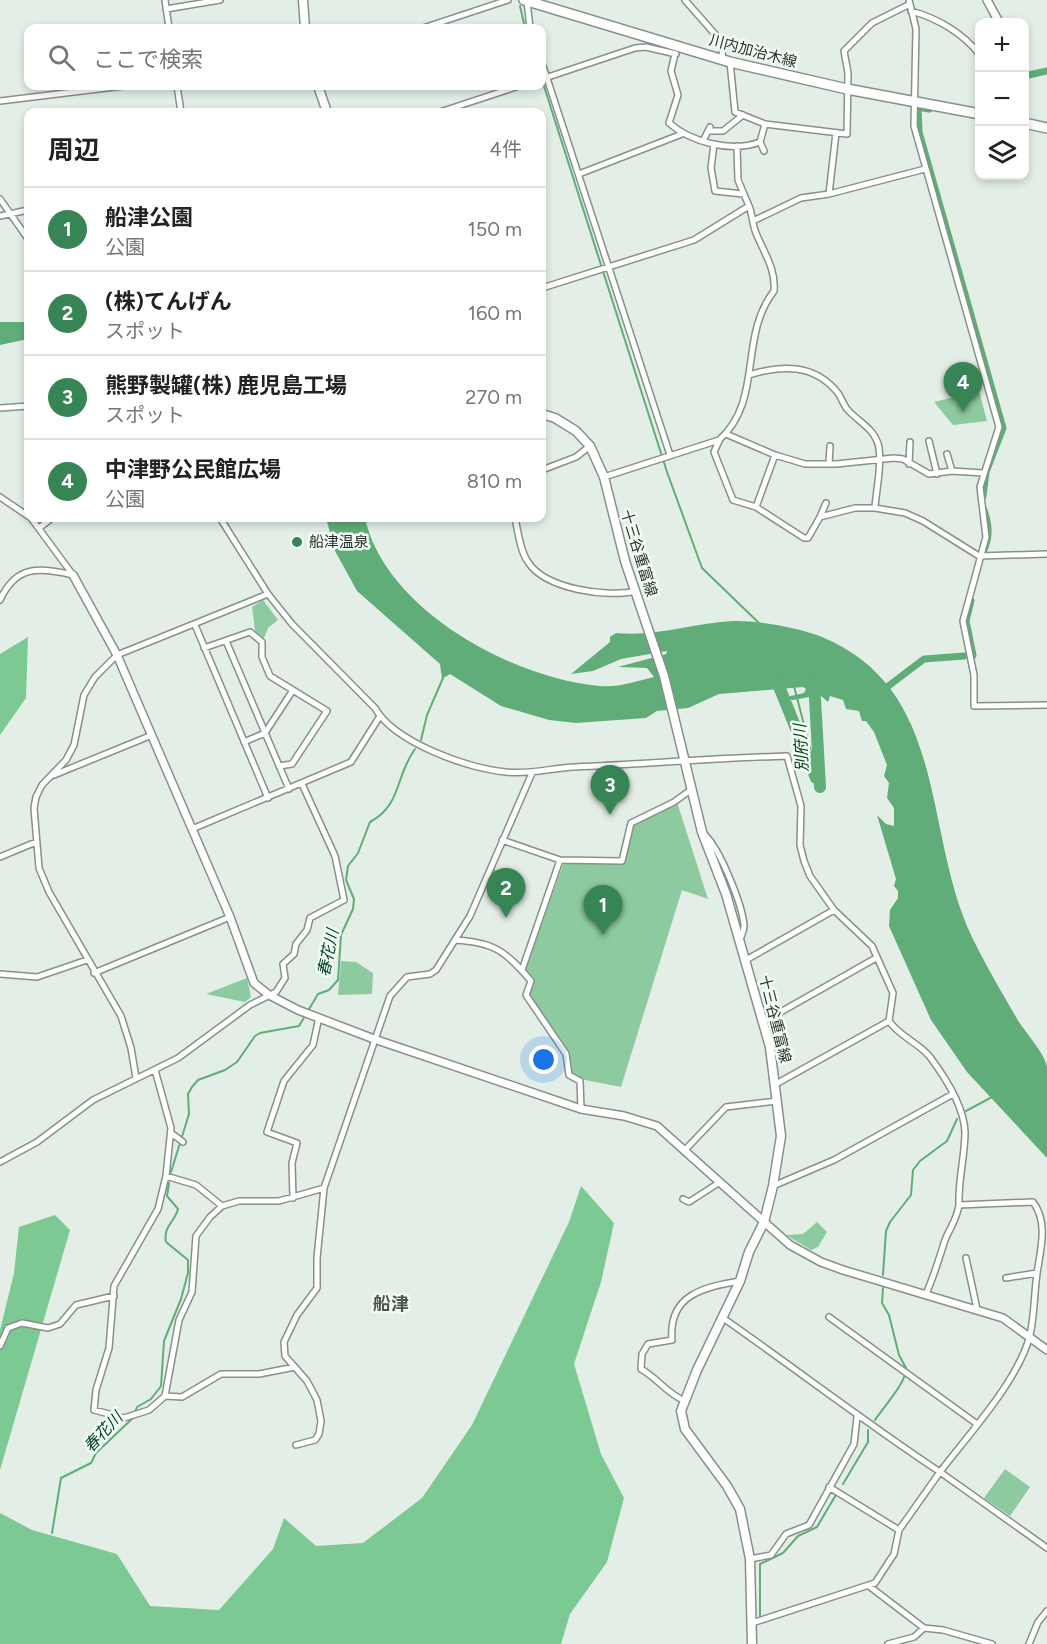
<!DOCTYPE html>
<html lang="ja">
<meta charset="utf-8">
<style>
body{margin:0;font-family:Figtree,"Noto Sans JP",sans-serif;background:#f2f2f2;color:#222}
.controls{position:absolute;right:18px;top:18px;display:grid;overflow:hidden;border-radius:12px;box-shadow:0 3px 9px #0003}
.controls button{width:54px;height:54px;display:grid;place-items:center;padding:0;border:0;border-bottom:2px solid #e0e0e0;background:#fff;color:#222;font:30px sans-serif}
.you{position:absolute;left:544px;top:1060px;width:21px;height:21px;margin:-15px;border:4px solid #fff;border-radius:50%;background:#1a73e8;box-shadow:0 0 0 9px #1a73e833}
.badge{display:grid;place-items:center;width:39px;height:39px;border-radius:50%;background:#378454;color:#fff;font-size:20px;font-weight:700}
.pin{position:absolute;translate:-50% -50px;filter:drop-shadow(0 2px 3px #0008)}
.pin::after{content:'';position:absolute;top:32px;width:21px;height:18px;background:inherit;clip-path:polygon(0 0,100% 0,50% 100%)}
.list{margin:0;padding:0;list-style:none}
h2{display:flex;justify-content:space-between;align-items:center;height:78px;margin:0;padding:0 24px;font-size:26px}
h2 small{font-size:20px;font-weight:400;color:#767676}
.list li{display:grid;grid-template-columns:39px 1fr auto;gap:18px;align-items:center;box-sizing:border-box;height:84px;padding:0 24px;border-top:2px solid #e0e0e0}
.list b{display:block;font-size:22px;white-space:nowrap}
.list p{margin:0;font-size:20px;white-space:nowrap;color:#767676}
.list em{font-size:20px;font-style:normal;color:#767676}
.icon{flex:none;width:33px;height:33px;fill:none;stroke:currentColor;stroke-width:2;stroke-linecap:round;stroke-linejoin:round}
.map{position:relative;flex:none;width:1047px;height:1644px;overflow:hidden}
.search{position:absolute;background:#fff;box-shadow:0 3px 9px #0003;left:24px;top:24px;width:522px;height:66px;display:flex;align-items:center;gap:15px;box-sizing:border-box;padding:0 21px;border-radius:12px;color:#767676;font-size:22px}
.panel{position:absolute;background:#fff;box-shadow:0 3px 9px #0003;left:24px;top:108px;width:522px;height:414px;border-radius:12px}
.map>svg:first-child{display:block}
.green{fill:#8eca9f}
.forest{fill:#7cc994}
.water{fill:#60ad79}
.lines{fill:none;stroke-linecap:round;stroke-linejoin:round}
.stream{stroke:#60ad79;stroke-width:2}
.canal{stroke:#60ad79;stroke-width:7}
.river{stroke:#60ad79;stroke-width:12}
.minor-casing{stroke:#869189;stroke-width:8}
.tertiary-casing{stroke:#869189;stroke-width:10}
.secondary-casing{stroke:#869189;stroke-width:11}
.primary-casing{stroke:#869189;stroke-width:12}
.minor{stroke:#fff;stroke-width:5}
.tertiary{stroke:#fff;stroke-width:7}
.secondary{stroke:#fff;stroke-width:8}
.primary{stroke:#fff;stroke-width:9}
.poi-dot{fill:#378454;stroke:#f0fcf3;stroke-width:2}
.labels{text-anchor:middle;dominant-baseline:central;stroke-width:5;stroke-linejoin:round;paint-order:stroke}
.street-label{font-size:15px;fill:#2b302c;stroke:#f0fcf3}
.poi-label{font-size:15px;fill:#2b302c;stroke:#f0fcf3;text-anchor:start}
.water-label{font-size:16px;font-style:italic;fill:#044221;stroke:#f0fcf3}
.quarter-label{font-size:18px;font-weight:bold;fill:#4b554d;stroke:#f0fcf3}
</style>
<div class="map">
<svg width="1047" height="1644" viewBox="0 0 1047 1644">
<rect width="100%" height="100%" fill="#e3efe6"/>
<path class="green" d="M 979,391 L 987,421 L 953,425 L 934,402 Z
M 263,600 L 278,620 L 268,628 L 264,638 L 256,637 L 252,607 Z
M 677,802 L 708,899 L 682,890 L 621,1087 L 580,1079 L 571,1074 L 568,1053 L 529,995 L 534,980 L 525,970 L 564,862 L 623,864 L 633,826 Z
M 493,869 L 517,878 L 512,896 L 487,886 Z
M 341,961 L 356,962 L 373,973 L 372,994 L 338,995 Z
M 247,978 L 251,997 L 245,1002 L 206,994 Z
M 817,1222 L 827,1232 L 818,1247 L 811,1250 L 786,1235 L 803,1234 Z
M 1005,1469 L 1030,1487 L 1010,1516 L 984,1498 Z"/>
<path class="forest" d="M 28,637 L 26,698 L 0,735 L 0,654 Z
M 581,1186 L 614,1223 L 601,1282 L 574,1364 L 601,1454 L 624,1498 L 607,1562 L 570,1614 L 561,1644 L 0,1644 L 0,1513 L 32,1530 L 117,1554 L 150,1606 L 219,1610 L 273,1549 L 284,1518 L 316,1546 L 363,1543 L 422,1498 L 472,1425 L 569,1222 Z
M 55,1215 L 70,1230 L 0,1470 L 0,1330 L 14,1273 L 19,1227 Z"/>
<path class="water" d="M 0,322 L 28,322 L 28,339 L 0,345 Z
M 326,518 L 365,518 C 385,609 511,678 600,686 C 618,688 636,681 654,677 L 647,668 L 618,667 L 666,654 L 667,651 L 621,659 L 593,671 L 571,674 L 610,642 L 610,637 L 616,633 C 655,637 694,623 733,621 C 756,620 800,628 822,637 C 950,690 922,833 972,937 C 985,964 1001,991 1016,1017 C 1023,1030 1045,1053 1047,1067 C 1047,1092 1047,1131 1047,1158 L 967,1072 L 931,1020 L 889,926 L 890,910 L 898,898 L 898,891 L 894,886 L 896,879 L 877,815 L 886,824 L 894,826 L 894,808 L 887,798 L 889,783 L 884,776 L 887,765 L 874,732 L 866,721 L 862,721 L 859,711 L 846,709 L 843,700 L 830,696 L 828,702 L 820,695 L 793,700 L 782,698 L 804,693 L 806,689 L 803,687 L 719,694 L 688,708 L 657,711 L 646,718 L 576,723 L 549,720 L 501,706 L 450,674 L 442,679 L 440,664 L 357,591 L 334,549 L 337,548 L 337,544 L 331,536 Z"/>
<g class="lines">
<path class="stream" d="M 520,6 L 525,28
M 542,80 L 667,472 L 702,568 L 760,624
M 794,686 L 820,787
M 421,740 L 427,715 L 443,678
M 966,1111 L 992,1097
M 171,1172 L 189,1114 L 188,1094 L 192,1087 L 198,1080 L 225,1070 L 237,1062 L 255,1036 L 260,1033 L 299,1026 L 318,994 L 329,990 L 338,980 L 341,935 L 353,909 L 354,899 L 346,880 L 348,866 L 358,853 L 370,822 C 402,805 395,776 415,749
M 883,1275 L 886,1231 L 890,1222 L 911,1195 L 913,1170 L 920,1161 L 947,1141 L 957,1119
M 883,1288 L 882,1303 L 889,1315 L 899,1355 L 906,1368
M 135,1412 L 137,1407 L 151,1399 L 161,1386 L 164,1341 L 181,1299 L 188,1273 L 188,1260 L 166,1242 C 163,1226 175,1222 178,1209 L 167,1196 L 169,1183
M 875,1420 C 882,1409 901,1388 904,1377
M 843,1484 L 868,1442 L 868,1430
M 52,1533 L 61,1478 L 91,1463 L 96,1453 L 134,1417
M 760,1616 L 760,1564 L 783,1553 L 798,1536 L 817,1527 L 837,1493"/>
<path class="canal" d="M 1024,76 L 1047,71
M 929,109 L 918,107 L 919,132 L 1003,428 L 986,472 L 983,496
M 984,510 C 989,525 990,535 984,550
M 971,601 L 966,621 L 973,655
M 887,693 L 887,687 L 924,659 L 964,656"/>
<path class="river" d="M 771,680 L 776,679 L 816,778
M 814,681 L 820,787"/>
<g class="minor-casing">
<path id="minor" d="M 165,0 L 169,28
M 685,0 L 721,41 L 723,60
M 909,0 L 916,29 L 914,126 L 999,427 L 980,487 L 986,537 L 963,621 L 974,675 L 974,706 L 1047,705
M 527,1 L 530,28
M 166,9 L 220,0
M 911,11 C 937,18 963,33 980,55
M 423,28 L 508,0
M 675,54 L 671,71 L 678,95 L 669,123 C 691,142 731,153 760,142 L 765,124
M 730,62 L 735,112 L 765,124 L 847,134 L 848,73 L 844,51 L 872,23 L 910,4
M 542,63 L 670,455
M 542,79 L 635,48 L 646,47 L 676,54
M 177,86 L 181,112
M 0,101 L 123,86
M 440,112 L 519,86
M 709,131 L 723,131 L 743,115
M 703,141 L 710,127
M 760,142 L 764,151
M 714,144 L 711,168 L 715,191 L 743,194
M 737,146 L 738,180 L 749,206
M 579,174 L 682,134
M 829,194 L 836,133
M 0,199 L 28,239
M 0,216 L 28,210
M 755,220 L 801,198 L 829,194 L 925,169
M 542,288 L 694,240 L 749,206 C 753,216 752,224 756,233 C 764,253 776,269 774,291 C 738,337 764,400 719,440 L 604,477
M 0,408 L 28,406
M 726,434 L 775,455 L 756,507
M 719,441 L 714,452 L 733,500 L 756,507 L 804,538 L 808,538 L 820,517 L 855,508 L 875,508 C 876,490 882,466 879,448 C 876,429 858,422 847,409 C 843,404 841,397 838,393 C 814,363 781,365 749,375
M 929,441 L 937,474
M 947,454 L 952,471
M 775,455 L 805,464 L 836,464 L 894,458 L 903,459 L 929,474 L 952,471 L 983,473
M 829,464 L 830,446
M 909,464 L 910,442
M 542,470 L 576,457 L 590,446
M 0,497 L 28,516
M 875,508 L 905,513 L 923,521 L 979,556 L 1047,554
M 820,517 L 826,503
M 31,518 L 73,575
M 220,518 L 268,594 L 292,624 L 375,708 C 394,742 468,769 506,772 C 529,775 551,768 574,767 C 645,764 716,758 787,756 L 801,806 L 800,845 L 804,861 L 810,876 L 834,910 L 872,946 L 893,993 L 889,1021 C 900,1037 919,1043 930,1057 C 945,1077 964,1106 965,1132 C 965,1156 958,1180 959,1205 L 1033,1202 C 1047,1220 1042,1244 1038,1267 C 1034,1289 1035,1313 1030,1335 C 1019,1380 968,1435 940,1472 L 1047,1548
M 515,518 C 518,531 520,551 528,562 C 545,589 607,598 636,591
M 39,528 L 52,518
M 0,600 C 16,565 39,567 73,575
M 195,625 L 268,798
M 226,641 L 289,789
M 204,648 L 250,632 L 262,642 L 262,657 L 270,676 L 327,711 L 292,764 L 279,766
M 244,742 L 265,733 L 293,690
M 54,775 L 152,735
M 192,829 L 351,762 L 380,716
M 705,835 C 720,849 742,904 744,925 C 744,930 742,935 740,939
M 502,840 L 560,860 L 622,861 L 631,823 L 674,802 L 692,789
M 0,857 L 36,842
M 455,940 C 495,942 506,952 531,981 L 526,995 L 566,1054 L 569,1075 L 580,1081 L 581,1109
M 746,960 L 834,910
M 522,970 L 560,860
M 94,973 L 230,917
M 0,974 L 37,977 L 87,960
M 763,1022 L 876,958
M 155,1070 L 171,1128 L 166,1176 L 158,1209 L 114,1286 L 109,1348 L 96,1390 L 94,1410 L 124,1418 L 149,1410 L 165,1396 L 179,1320 L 192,1292 L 196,1236 L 210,1217 L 222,1206 L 239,1201 L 279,1201 L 324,1188
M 136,1078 L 131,1048 L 121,1016 L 49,892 L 39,868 L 34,808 L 36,797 L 42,785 L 66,760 L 74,745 L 84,695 L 95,677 L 117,655 L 268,594
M 776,1084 L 889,1021
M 171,1133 L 183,1142
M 684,1151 L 726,1107 L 777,1101
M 0,1162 L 37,1142 L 93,1100 L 178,1058 L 250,1005 L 276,992 L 285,978 L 283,964 L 294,954 L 296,944 L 307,930 L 310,918 L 344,900 L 335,856 L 302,784
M 166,1176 L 196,1185 L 222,1206
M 773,1186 L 834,1160 L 953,1094
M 293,1198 L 292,1163 L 297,1143 L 267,1132 L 284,1081 L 313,1045 L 319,1017
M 683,1199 L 689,1202 L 720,1182
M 966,1258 L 977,1309
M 1006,1278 L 1037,1273
M 926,1294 C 934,1276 939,1259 945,1240 C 950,1228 957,1219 959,1205
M 829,1317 L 977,1424
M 723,1318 C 796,1369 866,1423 940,1472 L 899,1530 L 894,1554 L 875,1583 L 752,1623
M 0,1346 L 8,1328 L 22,1323 L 48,1328 L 60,1324 L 76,1305 L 114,1296
M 165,1396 L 182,1397 L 221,1374 L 259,1374 L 295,1367
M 683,1400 C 668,1394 657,1378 641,1369 L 642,1354 L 648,1344 L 672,1340 C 668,1294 705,1287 740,1281
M 296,1445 L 315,1440 L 319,1434 L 321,1421 L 317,1400 L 307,1381 L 285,1356 L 284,1342 L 297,1315 L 317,1288 L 317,1258 L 324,1188 L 390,996 L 407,977 L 430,974 L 436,970 L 470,916 L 532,773
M 829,1487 L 899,1530
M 750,1559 L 771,1555 L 786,1534 L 809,1525 L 854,1444 L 857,1417
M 869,1586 L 924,1628 L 943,1630 L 992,1644
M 888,1644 L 914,1637 L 924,1628
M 1029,1644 L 1038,1622 L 1047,1611"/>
</g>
<g class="tertiary-casing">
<path id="tertiary" d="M 987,0 L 999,22
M 73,575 L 117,655 L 230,917 L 254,983 L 269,995 L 298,1010 L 374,1039 L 581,1109 L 624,1116 L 657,1126 L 790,1245 L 821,1262 L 843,1270 L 1003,1318 L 1047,1350"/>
</g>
<g class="secondary-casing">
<path id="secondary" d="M 303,0 L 305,28
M 318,86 L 327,112
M 542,414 L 555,418 L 576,431 L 590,446 L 604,477 L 625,561 L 664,676 L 702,832 L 726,894 L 770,1047 L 781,1136 L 773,1186 L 764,1222 L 749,1252 L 740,1281 L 697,1370 L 681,1411 L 685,1429 L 727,1486 L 740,1509 L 750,1559 L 752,1644"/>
</g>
<g class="primary-casing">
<path id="primary" d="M 524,0 L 730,62 L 847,89 L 980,114
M 1024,123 L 1047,128"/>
</g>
<use href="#minor" class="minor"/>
<use href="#tertiary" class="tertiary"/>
<use href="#secondary" class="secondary"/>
<use href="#primary" class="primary"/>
</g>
<circle class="poi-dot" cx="297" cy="542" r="6"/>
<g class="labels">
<g class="street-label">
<text transform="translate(753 51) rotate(15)">川内加治木線</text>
<text transform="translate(639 553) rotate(73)">十三谷重富線</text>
<text transform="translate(775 1019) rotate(76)">十三谷重富線</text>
</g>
<g class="poi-label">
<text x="309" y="542">船津温泉</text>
</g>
<g class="water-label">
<text transform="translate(801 748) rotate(-93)">別府川</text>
<text transform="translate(328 953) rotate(-78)">春花川</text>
<text transform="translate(103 1432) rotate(-47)">春花川</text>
</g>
<g class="quarter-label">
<text x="391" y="1304">船津</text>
</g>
</g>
</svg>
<div class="controls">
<button>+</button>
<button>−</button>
<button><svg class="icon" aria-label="layers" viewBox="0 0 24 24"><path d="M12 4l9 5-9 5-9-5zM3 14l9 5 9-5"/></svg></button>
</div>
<div class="you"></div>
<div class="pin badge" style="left:603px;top:935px">1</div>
<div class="pin badge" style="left:506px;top:918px">2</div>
<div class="pin badge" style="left:610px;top:815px">3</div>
<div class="pin badge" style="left:963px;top:412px">4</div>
<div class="search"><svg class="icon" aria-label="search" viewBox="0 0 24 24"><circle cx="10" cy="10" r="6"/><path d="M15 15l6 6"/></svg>ここで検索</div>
<section class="panel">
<h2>周辺<small>4件</small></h2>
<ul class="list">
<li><span class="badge">1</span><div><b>船津公園</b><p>公園</p></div><em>150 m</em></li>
<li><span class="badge">2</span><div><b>(株)てんげん</b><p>スポット</p></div><em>160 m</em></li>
<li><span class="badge">3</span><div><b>熊野製罐(株) 鹿児島工場</b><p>スポット</p></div><em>270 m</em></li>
<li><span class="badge">4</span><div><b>中津野公民館広場</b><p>公園</p></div><em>810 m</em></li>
</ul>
</section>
</div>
